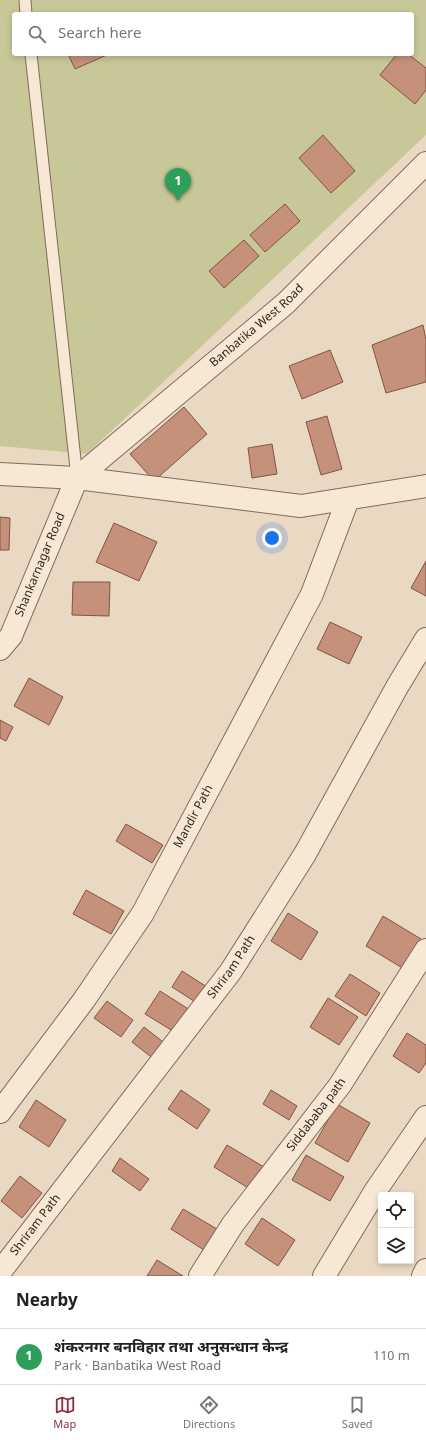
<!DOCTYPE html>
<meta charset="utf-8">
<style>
body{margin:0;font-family:Georgia,"Noto Sans Devanagari",serif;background:#f2f2f2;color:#222}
.controls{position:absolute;right:12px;bottom:12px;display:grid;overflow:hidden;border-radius:4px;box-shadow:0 2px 6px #0003}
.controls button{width:36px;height:36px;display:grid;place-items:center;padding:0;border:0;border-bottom:1px solid #e0e0e0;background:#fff;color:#222;font:20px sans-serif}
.you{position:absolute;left:272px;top:538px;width:14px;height:14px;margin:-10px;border:3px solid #fff;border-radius:50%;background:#1a73e8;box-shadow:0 0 0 6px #1a73e833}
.badge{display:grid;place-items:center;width:26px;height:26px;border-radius:50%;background:#8d303c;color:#fff;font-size:13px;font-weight:700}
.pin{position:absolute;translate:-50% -33px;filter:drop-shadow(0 1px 2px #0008)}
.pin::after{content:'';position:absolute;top:21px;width:14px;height:12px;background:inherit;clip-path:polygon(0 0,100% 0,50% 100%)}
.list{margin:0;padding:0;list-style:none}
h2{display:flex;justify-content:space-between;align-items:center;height:52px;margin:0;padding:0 16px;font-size:17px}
h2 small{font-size:13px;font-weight:400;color:#767676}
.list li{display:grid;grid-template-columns:26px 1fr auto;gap:12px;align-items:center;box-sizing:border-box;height:56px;padding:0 16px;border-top:1px solid #e0e0e0}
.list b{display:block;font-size:15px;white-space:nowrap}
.list p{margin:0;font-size:13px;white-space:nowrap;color:#767676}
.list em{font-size:13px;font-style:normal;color:#767676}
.icon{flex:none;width:22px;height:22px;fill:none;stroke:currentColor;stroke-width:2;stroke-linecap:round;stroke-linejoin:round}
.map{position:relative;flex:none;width:426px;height:1276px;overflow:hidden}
.search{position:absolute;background:#fff;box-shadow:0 2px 6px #0003;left:12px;right:12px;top:12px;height:44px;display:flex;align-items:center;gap:10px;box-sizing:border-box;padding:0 14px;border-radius:4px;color:#767676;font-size:15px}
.sheet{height:108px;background:#fff}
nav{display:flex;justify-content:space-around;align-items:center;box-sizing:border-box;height:56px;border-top:1px solid #e0e0e0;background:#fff;font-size:11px;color:#767676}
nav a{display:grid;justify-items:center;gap:2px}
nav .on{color:#8d303c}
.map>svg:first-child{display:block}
.green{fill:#c7c797;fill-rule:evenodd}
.building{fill:#c5917b;stroke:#805443}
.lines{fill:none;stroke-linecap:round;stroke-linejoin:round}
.service-casing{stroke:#836b5b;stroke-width:13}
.minor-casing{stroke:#836b5b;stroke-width:24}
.tertiary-casing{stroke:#836b5b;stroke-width:24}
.service{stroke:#f6e8d5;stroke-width:11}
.minor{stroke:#f6e8d5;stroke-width:22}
.tertiary{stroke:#f6e8d5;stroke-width:22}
.labels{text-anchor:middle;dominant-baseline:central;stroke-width:3;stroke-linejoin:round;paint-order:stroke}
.street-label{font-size:12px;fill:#34261e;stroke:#f2e5d1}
</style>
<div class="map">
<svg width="426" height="1276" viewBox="0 0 426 1276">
<rect width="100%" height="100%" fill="#ead9c2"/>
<path class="green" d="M 0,0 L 426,0 L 426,135 L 87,454 L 0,446 ZM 14,14 L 412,14 L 412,54 L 14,54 Z"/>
<path class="building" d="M 68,54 L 109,54 L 75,69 Z
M 397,54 L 408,54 L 426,68 L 426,90 L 415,104 L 380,75 Z
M 323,135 L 355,171 L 331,193 L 299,158 Z
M 285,204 L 300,221 L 265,252 L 250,235 Z
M 244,240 L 259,256 L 224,288 L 209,271 Z
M 423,325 L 426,340 L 426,382 L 386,393 L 372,345 Z
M 330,350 L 343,382 L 302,399 L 289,366 Z
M 184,407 L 207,434 L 154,481 L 130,454 Z
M 327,416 L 342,469 L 321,475 L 306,422 Z
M 272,444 L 277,474 L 252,478 L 248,448 Z
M 0,517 L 10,518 L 9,550 L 0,550 Z
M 114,523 L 157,542 L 139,581 L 96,562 Z
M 426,561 L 426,596 L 411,588 Z
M 73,582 L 110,582 L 109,616 L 72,615 Z
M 330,622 L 362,637 L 349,664 L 317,649 Z
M 29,678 L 63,697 L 49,725 L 14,706 Z
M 0,720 L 13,727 L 6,741 L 0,738 Z
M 126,824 L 163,845 L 152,863 L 116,841 Z
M 86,890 L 124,911 L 111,934 L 73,914 Z
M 288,913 L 318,932 L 301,960 L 271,941 Z
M 383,916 L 421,939 L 404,969 L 366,946 Z
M 182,971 L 207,987 L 197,1003 L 172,987 Z
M 350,974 L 380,993 L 366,1016 L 335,996 Z
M 160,991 L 190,1010 L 176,1033 L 145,1014 Z
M 328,998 L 358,1017 L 339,1045 L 310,1027 Z
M 107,1001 L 133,1020 L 121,1037 L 94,1018 Z
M 144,1027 L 167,1045 L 155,1060 L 132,1042 Z
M 407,1033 L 426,1045 L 426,1063 L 419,1073 L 393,1056 Z
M 181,1090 L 210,1110 L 197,1129 L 168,1109 Z
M 271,1090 L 297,1106 L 289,1120 L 263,1104 Z
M 36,1100 L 66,1120 L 49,1147 L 19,1127 Z
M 337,1104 L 370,1123 L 348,1162 L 315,1143 Z
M 227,1145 L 264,1167 L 250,1189 L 214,1167 Z
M 306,1155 L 344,1177 L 330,1201 L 292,1180 Z
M 120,1158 L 149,1179 L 140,1191 L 112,1171 Z
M 20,1176 L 42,1193 L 22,1218 L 1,1201 Z
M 183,1209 L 217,1229 L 204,1250 L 171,1229 Z
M 262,1218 L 295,1240 L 278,1266 L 245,1244 Z
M 157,1260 L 183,1276 L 147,1276 Z"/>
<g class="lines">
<g class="service-casing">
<path id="service" d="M 25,0 L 26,14
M 31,54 L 77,478"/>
</g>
<g class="minor-casing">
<g id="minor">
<path d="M 77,478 L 301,506 L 426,486"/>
<path id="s1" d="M 0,1112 L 84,1000 L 143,913 L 312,594 L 348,499"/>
<path id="s2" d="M 0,1272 L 231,971 L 305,854 L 397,687 L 426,639"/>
<path id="s3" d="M 200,1276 L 233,1224 L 340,1085 L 426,950"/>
<path d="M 324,1276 L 376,1190 L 426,1117"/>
<path d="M 423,1276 L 426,1270"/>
</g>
</g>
<g class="tertiary-casing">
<g id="tertiary">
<path d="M 0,474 L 77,478"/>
<path id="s4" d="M 0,649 L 11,636 L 77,478 L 286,303 L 426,163"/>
</g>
</g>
<use href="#service" class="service"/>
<use href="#minor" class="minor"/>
<use href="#tertiary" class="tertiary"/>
</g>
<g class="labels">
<g class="street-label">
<text stroke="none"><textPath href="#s4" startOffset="424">Banbatika West Road</textPath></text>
<text stroke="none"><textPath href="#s4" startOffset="94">Shankarnagar Road</textPath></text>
<text stroke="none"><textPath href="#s1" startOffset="354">Mandir Path</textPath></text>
<text stroke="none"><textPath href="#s2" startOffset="383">Shriram Path</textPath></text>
<text stroke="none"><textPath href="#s3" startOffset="199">Siddababa path</textPath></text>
<text stroke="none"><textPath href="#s2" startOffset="59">Shriram Path</textPath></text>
</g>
</g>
</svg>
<div class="controls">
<button><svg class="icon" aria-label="locate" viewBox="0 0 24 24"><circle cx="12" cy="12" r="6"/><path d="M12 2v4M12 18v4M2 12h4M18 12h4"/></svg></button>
<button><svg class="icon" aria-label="layers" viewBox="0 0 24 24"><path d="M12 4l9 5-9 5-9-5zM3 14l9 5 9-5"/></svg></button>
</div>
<div class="you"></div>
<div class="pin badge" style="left:178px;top:201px;background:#2e9e5b">1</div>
<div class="search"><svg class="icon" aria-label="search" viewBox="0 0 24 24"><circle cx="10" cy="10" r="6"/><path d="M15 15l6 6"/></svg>Search here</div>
</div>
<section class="sheet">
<h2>Nearby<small></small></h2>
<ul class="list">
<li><span class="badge" style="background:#2e9e5b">1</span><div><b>शंकरनगर बनविहार तथा अनुसन्धान केन्द्र</b><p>Park · Banbatika West Road</p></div><em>110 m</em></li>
</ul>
</section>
<nav>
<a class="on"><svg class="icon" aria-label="map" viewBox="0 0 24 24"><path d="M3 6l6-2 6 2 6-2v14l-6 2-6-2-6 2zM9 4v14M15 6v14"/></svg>Map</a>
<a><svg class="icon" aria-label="directions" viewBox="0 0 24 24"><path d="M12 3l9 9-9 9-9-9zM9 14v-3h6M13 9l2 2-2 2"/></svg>Directions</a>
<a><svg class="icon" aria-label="saved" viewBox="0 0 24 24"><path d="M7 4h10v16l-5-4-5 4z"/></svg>Saved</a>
</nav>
